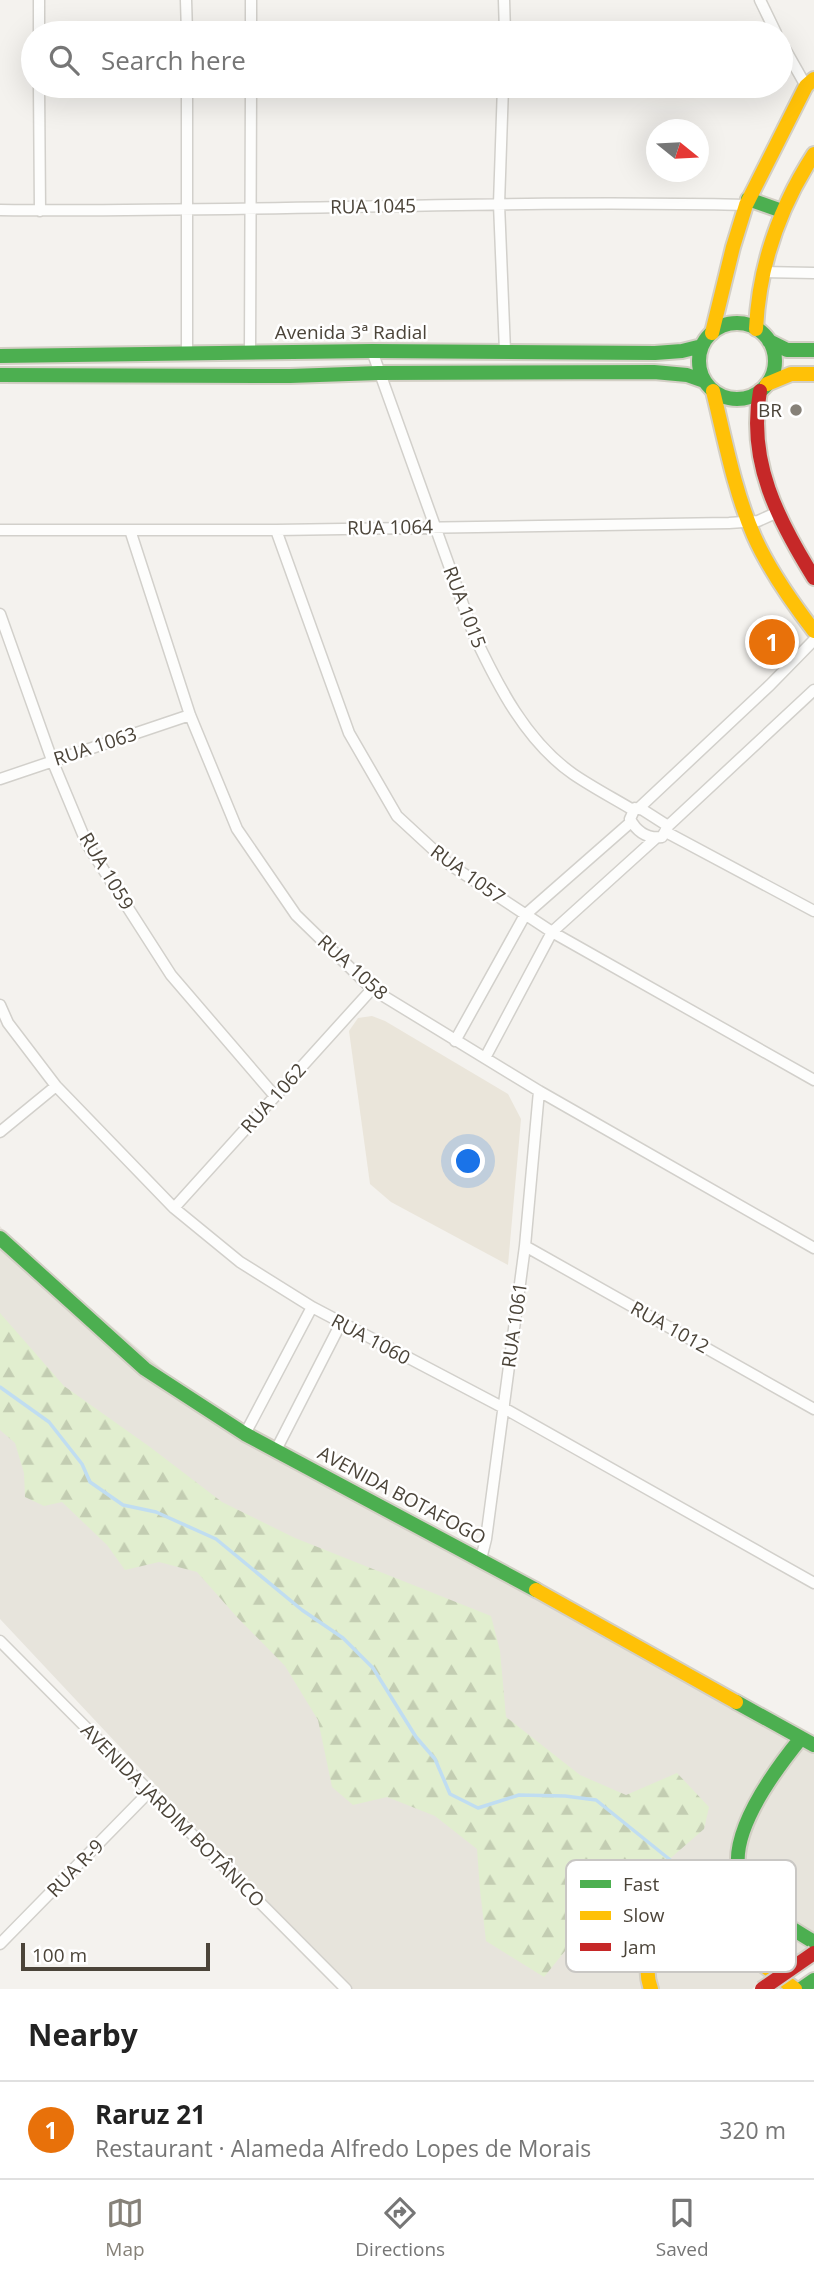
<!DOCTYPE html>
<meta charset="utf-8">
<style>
body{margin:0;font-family:"Open Sans",sans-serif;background:#f6f6f6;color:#222}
.compass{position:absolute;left:646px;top:119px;width:63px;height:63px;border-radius:50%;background:#fff;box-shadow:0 7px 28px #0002;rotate:108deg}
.scale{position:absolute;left:21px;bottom:18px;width:189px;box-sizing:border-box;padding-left:7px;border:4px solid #4b4439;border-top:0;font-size:19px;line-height:24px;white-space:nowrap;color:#4b4439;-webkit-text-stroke:5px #fff;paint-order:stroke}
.you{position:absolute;left:469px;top:1162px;width:24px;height:24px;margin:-18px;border:5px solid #fff;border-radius:50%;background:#1a73e8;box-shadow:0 0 0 10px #1a73e833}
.badge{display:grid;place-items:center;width:46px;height:46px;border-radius:50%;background:#868178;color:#fff;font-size:23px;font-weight:700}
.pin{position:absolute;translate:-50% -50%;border:4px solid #fff;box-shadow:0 2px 7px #0006}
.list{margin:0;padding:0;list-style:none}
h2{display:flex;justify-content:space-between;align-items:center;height:91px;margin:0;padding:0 28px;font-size:30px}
h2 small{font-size:23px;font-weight:400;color:#767676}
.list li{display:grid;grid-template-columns:46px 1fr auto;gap:21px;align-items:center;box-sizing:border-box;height:98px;padding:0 28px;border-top:2px solid #e0e0e0}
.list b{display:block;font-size:26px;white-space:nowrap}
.list p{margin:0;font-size:23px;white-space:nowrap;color:#767676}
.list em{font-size:23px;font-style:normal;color:#767676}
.icon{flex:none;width:38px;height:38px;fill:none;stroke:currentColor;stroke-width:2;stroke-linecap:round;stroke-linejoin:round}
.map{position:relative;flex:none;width:814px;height:1989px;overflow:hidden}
.search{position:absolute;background:#fff;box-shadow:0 7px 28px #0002;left:21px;right:21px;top:21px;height:77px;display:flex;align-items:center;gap:18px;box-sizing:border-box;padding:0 24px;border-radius:38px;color:#767676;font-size:26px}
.sheet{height:189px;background:#fff}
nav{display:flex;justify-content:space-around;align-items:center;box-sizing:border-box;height:98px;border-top:2px solid #e0e0e0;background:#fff;font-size:19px;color:#767676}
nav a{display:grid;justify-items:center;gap:4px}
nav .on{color:#868178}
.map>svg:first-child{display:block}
.residential{fill:#e7e4dc}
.education{fill:#eae5da}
.forest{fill:url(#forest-firs)}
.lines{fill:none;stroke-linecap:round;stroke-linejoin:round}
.stream{stroke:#c0ddf1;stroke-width:3.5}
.street-casing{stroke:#d2d0cb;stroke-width:13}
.fast-casing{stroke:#d3cfc5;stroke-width:18}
.slow-casing{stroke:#d3cfc5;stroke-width:18}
.jam-casing{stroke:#d3cfc5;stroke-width:18}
.street{stroke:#fdfdfc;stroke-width:10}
.fast{stroke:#4caf50;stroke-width:14}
.slow{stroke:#ffc107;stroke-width:14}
.jam{stroke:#c62828;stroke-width:14}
.jam-bridge-casing{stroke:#d3cfc5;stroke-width:18;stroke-linecap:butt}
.jam-bridge{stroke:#c62828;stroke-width:14}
.poi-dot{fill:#868178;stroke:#fff;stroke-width:2.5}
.labels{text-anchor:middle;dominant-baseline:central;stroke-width:5;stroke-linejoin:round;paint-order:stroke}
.street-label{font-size:19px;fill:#4b4439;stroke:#fff}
.poi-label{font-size:19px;fill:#4b4439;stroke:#fff;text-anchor:end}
.key{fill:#fff;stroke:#c9c7c4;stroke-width:2}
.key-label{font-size:19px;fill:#4b4439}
</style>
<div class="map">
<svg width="814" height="1989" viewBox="0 0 814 1989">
<defs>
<pattern id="forest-firs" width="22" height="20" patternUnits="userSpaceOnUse" patternTransform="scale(1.75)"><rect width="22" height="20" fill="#e1eecf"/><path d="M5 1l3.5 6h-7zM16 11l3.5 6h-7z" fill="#c3cdb2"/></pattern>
</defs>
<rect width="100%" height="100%" fill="#f4f2ee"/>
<path class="residential" d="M 0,1226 L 11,1240 L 189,1392 L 814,1750 L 814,1946 L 752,1989 L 347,1989 L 0,1619 Z"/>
<path class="education" d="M 372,1016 L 385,1021 L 508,1094 L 521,1119 L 508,1265 L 391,1202 L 370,1184 L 349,1031 L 358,1018 Z"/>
<path class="forest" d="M 0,1313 L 64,1386 L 150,1447 L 222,1502 L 295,1538 L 491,1616 L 500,1651 L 506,1717 L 580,1775 L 626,1795 L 677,1773 L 709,1807 L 704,1829 L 658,1869 L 657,1905 L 616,1953 L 578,1935 L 544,1977 L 486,1941 L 480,1890 L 477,1849 L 435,1816 L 387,1797 L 353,1805 L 332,1787 L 318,1720 L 285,1666 L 236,1616 L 197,1572 L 159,1562 L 125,1570 L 107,1545 L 62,1502 L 44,1506 L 25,1497 L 24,1473 L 15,1443 L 0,1430 Z"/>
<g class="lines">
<path class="stream" d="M 0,1387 L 49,1422 L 82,1464 L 90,1482 L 123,1505 L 156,1512 L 216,1539 L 302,1610 L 343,1638 L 373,1668 L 416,1737 L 435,1759 L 450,1794 L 478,1808 L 519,1795 L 565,1796 L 596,1800 L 679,1867 L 800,1957"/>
<g class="street-casing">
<path id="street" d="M 39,0 L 39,33
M 186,0 L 187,33
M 251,0 L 251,33
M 504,0 L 505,33
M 760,0 L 776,33
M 781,42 L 806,86
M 39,86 L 40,211
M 503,86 L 499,204 L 505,351
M 0,210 C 249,213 497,199 746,205
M 762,272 L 814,273
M 372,351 L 474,635 C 498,686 526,741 573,774 C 592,787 613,798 633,810
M 250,352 L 251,86
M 187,353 L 187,86
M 0,530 L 276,530 L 729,523 L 758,521 L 778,512
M 130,530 L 190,715 L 237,829 L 296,915 L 372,989 L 539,1091 L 814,1248
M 276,530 L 349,733 L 397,816 L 449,864 L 552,932 L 814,1080
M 0,614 L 52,760 L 87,844 L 171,975 L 274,1095
M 0,779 L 190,715
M 635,808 L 643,810 L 668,826 L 662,837 C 647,839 637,832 630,819 Z
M 639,808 L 770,685 L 814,640
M 668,826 L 814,690
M 666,832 L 814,911
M 0,1005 L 8,1023 L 56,1086 L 174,1208 L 240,1262 L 312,1307 L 502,1407 L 814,1583
M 455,1041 L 525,915 L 631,822
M 485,1058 L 552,932 L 656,838
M 0,1132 L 56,1086
M 174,1208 L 372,989
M 525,1246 L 814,1409
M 245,1434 L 312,1307
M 276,1450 L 341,1323
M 481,1559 L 486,1539 L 525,1246 L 539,1091
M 0,1641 L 346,1989
M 0,1944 L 149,1792"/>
</g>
<g class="fast-casing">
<path id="fast" d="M 748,199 L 782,211
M699 361a38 38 0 1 1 76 0a38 38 0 1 1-76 0Z
M 769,341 L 787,350 L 814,350
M 0,356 L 372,351 L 655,353 L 682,351 L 702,346
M 0,375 L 290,376 L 378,373 L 654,372 L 687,375 L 704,381
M 0,1238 L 145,1369 L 245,1434 L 536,1590
M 736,1702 L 814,1745
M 801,1738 C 775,1770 721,1841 743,1883 C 757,1910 790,1927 814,1942
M 801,1989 L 814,1980"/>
</g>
<g class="slow-casing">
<path id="slow" d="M 756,329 C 759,264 779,208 814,154
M 712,333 L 733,247 L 746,205 L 806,86 L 814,79
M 767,384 L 791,374 L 814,374
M 713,391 C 725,440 734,490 754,536 C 769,570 791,601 814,631
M 536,1590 L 736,1702
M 651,1989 C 635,1947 679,1909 718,1931 L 795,1989"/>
</g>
<g class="jam-casing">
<path id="jam" d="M 760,391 C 747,461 778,520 814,578"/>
</g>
<use href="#street" class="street"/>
<use href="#fast" class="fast"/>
<use href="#slow" class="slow"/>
<use href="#jam" class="jam"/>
<g class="jam-bridge-casing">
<path id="jam-bridge" d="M 762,1989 L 814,1953"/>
</g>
<use href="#jam-bridge" class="jam-bridge"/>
</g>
<circle class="poi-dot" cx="796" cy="410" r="7"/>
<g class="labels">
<g class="street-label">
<text transform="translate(373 206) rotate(-1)">RUA 1045</text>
<text x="351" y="332">Avenida 3ª Radial</text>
<text transform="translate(390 527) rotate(-1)">RUA 1064</text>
<text transform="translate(465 607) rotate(69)">RUA 1015</text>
<text transform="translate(95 746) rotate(-18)">RUA 1063</text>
<text transform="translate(107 871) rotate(59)">RUA 1059</text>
<text transform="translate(468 874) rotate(36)">RUA 1057</text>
<text transform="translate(353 967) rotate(42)">RUA 1058</text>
<text transform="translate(273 1098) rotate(-48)">RUA 1062</text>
<text transform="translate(514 1325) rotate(-82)">RUA 1061</text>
<text transform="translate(670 1327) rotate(29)">RUA 1012</text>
<text transform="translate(371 1339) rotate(28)">RUA 1060</text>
<text transform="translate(402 1495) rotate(28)">AVENIDA BOTAFOGO</text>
<text transform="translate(173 1815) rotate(45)">AVENIDA JARDIM BOTÂNICO</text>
<text transform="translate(75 1868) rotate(-46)">RUA R-9</text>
</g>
<g class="poi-label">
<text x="782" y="410">BR</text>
</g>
</g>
<rect x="566" y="1860" width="230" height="112" rx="10" class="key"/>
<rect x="580" y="1880" width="31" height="8" fill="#4caf50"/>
<rect x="580" y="1911" width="31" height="9" fill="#ffc107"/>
<rect x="580" y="1943" width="31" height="8" fill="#c62828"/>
<g class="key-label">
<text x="623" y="1891">Fast</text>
<text x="623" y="1922">Slow</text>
<text x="623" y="1954">Jam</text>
</g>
</svg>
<svg class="compass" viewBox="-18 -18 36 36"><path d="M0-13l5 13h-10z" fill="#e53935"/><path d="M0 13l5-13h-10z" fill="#767676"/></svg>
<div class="scale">100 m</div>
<div class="you"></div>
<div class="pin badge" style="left:772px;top:642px;background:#e8710a">1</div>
<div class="search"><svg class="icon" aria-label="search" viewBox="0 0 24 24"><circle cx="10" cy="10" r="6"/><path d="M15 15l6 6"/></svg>Search here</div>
</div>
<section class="sheet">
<h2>Nearby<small></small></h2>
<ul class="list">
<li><span class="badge" style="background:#e8710a">1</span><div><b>Raruz 21</b><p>Restaurant · Alameda Alfredo Lopes de Morais</p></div><em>320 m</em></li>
</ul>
</section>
<nav>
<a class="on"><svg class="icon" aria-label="map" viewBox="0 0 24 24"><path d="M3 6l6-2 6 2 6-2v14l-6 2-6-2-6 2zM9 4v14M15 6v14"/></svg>Map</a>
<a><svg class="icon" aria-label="directions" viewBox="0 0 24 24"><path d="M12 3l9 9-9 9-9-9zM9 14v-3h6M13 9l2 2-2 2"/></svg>Directions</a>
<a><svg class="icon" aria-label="saved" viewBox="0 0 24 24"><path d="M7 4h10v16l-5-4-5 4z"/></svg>Saved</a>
</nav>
